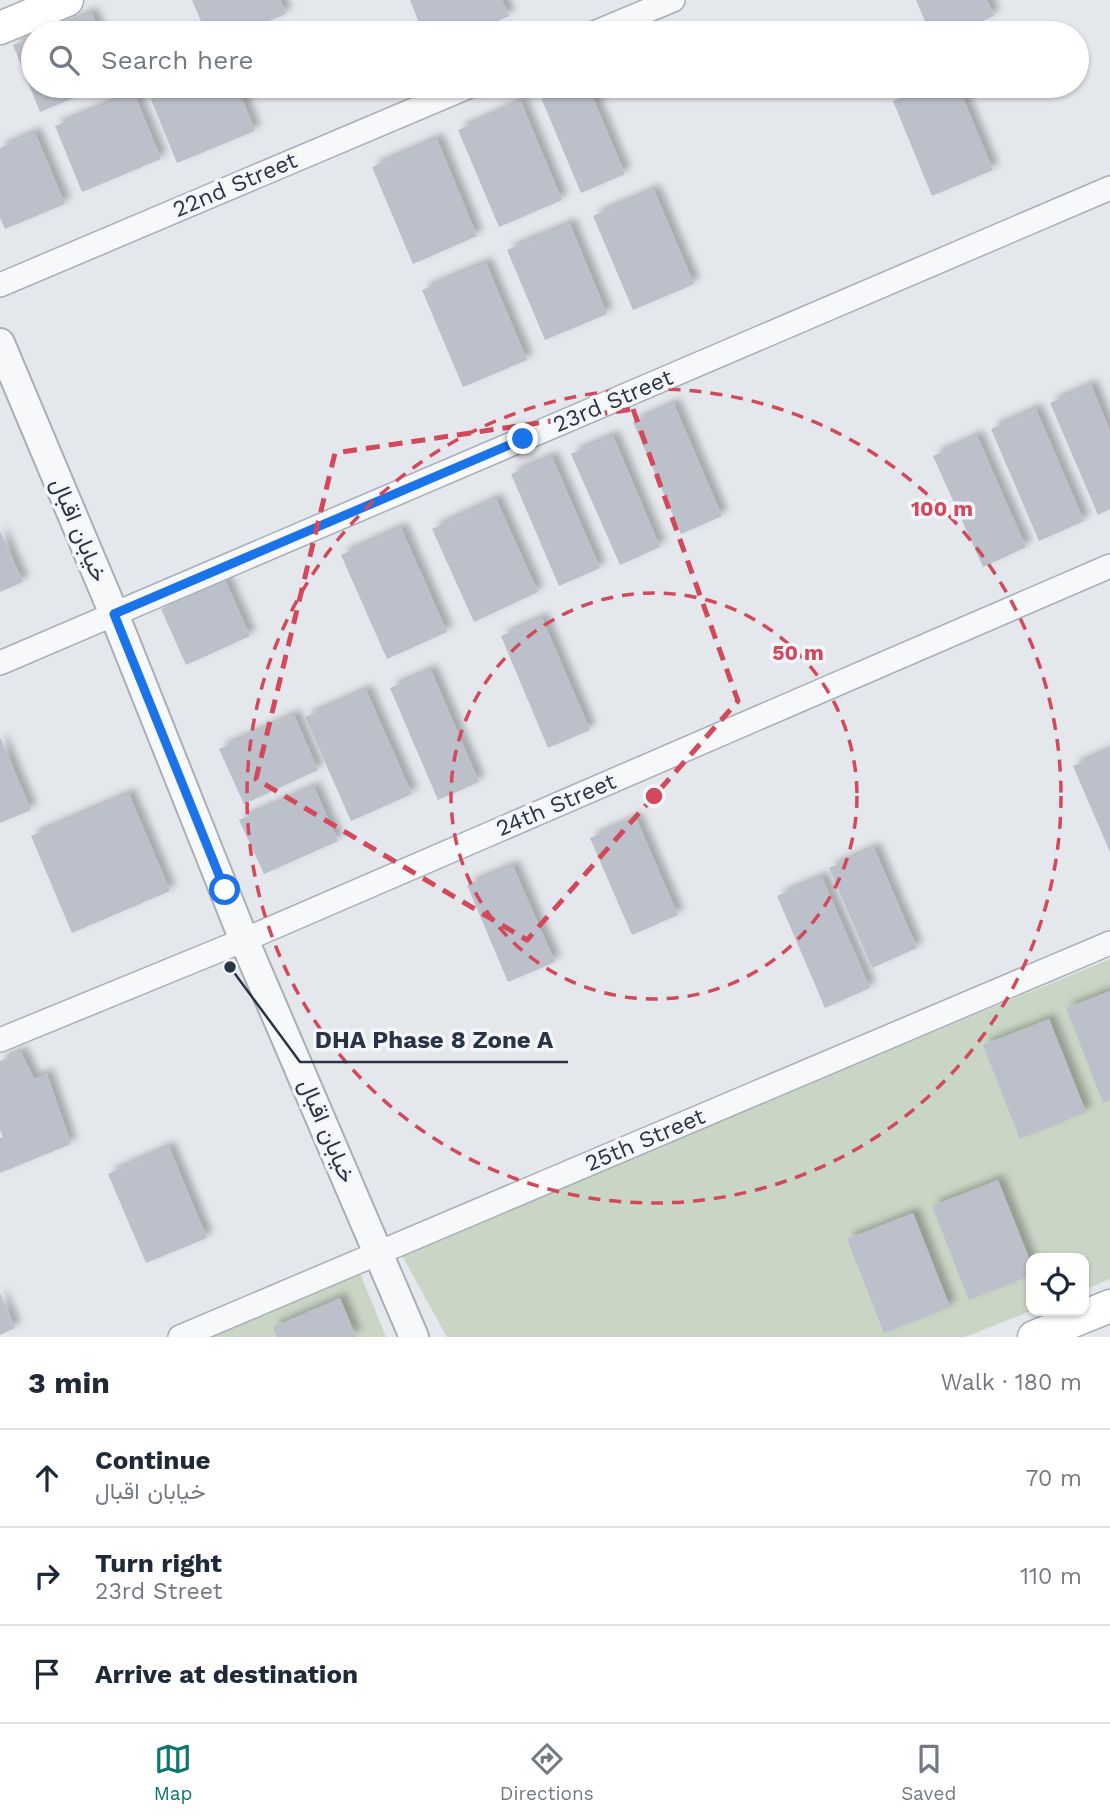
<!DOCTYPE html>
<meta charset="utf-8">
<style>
body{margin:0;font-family:"Work Sans",Vazirmatn,sans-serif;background:#f6f6f7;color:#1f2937}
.controls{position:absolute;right:21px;bottom:21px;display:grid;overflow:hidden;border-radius:14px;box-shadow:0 2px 5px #0004}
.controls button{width:63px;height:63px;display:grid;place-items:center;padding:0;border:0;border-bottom:2px solid #e0e1e3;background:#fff;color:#1f2937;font:35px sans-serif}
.stop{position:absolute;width:21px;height:21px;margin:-16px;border:5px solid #1a73e8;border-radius:50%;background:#fff}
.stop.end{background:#1a73e8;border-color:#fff;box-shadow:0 2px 7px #0008}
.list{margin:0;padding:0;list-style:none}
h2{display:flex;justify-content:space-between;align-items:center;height:91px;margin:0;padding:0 28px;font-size:30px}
h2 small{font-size:23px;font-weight:400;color:#747a83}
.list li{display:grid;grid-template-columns:46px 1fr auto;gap:21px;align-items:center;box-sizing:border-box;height:98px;padding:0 28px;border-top:2px solid #e0e1e3}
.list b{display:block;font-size:26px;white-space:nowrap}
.list p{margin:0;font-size:23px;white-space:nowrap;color:#747a83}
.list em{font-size:23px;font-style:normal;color:#747a83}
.icon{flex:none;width:38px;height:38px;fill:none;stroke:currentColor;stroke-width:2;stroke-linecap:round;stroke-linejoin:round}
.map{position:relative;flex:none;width:1110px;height:1337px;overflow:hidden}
.search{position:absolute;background:#fff;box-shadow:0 2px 5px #0004;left:21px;right:21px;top:21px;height:77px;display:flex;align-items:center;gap:18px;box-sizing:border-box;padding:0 24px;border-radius:38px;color:#747a83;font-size:26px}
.sheet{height:385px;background:#fff}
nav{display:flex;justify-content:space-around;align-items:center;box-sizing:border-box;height:98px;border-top:2px solid #e0e1e3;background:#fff;font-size:19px;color:#747a83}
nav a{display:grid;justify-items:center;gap:4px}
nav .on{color:#0f766e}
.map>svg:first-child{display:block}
.green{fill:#c9d6c5}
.building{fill:#bbc0ca;filter:url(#shadow)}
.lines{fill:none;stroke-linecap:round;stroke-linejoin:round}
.minor-casing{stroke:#a9aeb7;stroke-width:26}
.tertiary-casing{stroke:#a9aeb7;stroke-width:32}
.secondary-casing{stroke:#a9aeb7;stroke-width:35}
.minor{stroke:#f7f8fa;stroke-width:23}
.tertiary{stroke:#f7f8fa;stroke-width:28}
.secondary{stroke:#fff;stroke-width:32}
.route{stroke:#1a73e8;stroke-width:9}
.marked{fill:none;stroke:#d1495b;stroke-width:5;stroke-dasharray:14 9;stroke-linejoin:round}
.ring{fill:none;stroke:#d1495b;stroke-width:3.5;stroke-dasharray:12 9}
.labels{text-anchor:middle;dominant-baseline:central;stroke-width:7;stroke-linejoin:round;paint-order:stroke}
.street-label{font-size:23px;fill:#2b3445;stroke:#f4f6f9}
.centre{fill:#d1495b;stroke:#f4f6f9;stroke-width:3.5}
.ring-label{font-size:21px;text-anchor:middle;font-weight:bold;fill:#d1495b;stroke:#f4f6f9;stroke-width:7;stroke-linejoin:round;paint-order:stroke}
.leader{fill:none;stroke:#2b3445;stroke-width:2.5}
.callout-dot{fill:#2b3445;stroke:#f4f6f9;stroke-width:2.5}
.callout-label{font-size:24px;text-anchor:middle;font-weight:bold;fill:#2b3445;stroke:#f4f6f9;stroke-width:7;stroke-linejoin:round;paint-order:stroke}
</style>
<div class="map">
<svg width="1110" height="1337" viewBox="0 0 1110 1337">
<defs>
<filter id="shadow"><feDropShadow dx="6" dy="-6" stdDeviation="3.5" flood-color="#0004"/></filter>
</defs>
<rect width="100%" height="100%" fill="#e4e7ec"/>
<path class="green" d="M 1110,959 L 1110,1279 L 1084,1290 L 1084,1258 L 1031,1258 L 1031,1311 L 965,1337 L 447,1337 L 400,1252 Z
M 360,1273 L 386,1337 L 207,1337 Z"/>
<path class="building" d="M 192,0 L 280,0 L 286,14 L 240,33 L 206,33 Z
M 410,0 L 502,0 L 509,16 L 469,33 L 423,33 Z
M 916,0 L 987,0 L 994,16 L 953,33 L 930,33 Z
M 92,13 L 100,33 L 43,33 Z
M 33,37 L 33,86 L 102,86 L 40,112 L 13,45 Z
M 176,86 L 237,86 L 255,131 L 177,163 L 150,97 Z
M 543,86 L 588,86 L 625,174 L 581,193 L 537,88 Z
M 929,86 L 958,86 L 993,170 L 932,196 L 893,101 Z
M 134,93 L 161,159 L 82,192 L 55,126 Z
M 521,102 L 562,200 L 499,227 L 458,130 Z
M 35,133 L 65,204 L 5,229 L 0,218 L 0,148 Z
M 437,139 L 477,236 L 413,264 L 372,167 Z
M 654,190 L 694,284 L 633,310 L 593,216 Z
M 570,224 L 607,314 L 545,340 L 507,250 Z
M 486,263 L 527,360 L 463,387 L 422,290 Z
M 1091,385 L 1110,431 L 1110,509 L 1098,515 L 1050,403 Z
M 674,404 L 722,516 L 681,534 L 633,422 Z
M 1036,409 L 1084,521 L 1039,541 L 991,429 Z
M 613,436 L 660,547 L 620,565 L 571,454 Z
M 977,436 L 1026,547 L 983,567 L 933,456 Z
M 552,457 L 600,568 L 559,586 L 511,474 Z
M 496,499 L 538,592 L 474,622 L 432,529 Z
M 401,528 L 447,632 L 387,659 L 341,555 Z
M 0,531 L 23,582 L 0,592 Z
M 225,580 L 250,636 L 186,665 L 161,609 Z
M 542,618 L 590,730 L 548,748 L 501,636 Z
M 431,670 L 479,782 L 438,800 L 390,688 Z
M 366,690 L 412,794 L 351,821 L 305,717 Z
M 294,715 L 318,770 L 244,804 L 219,749 Z
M 0,737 L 31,810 L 0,823 Z
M 1110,750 L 1110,852 L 1073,766 Z
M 314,787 L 338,841 L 264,874 L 239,820 Z
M 129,794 L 170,891 L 72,933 L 31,836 Z
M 636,818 L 678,915 L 632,935 L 590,838 Z
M 874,848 L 917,948 L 872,968 L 829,868 Z
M 513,866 L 555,962 L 508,982 L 467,885 Z
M 822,877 L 870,988 L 825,1008 L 777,896 Z
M 1110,991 L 1110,1100 L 1103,1103 L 1066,1008 Z
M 1049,1019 L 1086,1112 L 1020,1139 L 983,1045 Z
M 21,1052 L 34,1079 L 47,1074 L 71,1144 L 0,1173 L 0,1138 L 3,1137 L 0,1130 L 0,1061 Z
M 169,1147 L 207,1238 L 146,1263 L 108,1174 Z
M 998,1180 L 1031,1263 L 1031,1275 L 969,1300 L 932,1206 Z
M 913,1213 L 950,1307 L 884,1333 L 847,1239 Z
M 0,1293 L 15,1328 L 0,1335 Z
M 340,1298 L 356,1337 L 277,1337 L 273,1327 Z"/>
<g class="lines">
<g class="minor-casing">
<path id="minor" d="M 594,33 L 673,0
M 0,285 L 470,86
M 0,663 L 1110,188
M 0,1040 L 244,940 L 1110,566
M 180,1337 L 1110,943"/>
</g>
<g class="tertiary-casing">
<path id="tertiary" d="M 0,343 L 114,614 L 244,940 L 414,1337"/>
</g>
<g class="secondary-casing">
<path id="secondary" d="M 0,28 L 67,0
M 1034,1337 L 1110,1306"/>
</g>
<use href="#minor" class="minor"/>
<use href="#tertiary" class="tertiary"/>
<use href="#secondary" class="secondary"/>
</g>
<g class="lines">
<path class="route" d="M 225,890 L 114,614 L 523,439"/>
</g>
<path class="marked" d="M 633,409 L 738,701 L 527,940 L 256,779 L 335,453 Z"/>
<g class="ring">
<circle cx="654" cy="796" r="203"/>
<circle cx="654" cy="796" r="407"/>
</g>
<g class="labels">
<g class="street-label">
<text transform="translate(235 185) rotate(-23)">22nd Street</text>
<text transform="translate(613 401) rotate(-23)">23rd Street</text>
<text transform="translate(79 530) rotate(67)">خیابان اقبال</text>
<text transform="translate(556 805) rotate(-23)">24th Street</text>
<text transform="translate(327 1131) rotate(67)">خیابان اقبال</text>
<text transform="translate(645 1140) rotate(-23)">25th Street</text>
</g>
</g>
<circle cx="654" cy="796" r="10" class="centre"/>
<g class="ring-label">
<text x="942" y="516">100 m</text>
<text x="798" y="660">50 m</text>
</g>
<path class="leader" d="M230 967L300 1062H568"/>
<circle class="callout-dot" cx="230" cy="967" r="7"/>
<g class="callout-label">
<text x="434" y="1048">DHA Phase 8 Zone A</text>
</g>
</svg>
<div class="controls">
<button><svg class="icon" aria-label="locate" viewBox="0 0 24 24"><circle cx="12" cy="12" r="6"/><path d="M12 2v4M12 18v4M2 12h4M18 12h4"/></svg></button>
</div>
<div class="stop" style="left:225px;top:890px"></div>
<div class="stop end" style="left:523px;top:439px"></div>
<div class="search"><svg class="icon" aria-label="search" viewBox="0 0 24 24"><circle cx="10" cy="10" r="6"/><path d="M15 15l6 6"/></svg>Search here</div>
</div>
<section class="sheet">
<h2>3 min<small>Walk · 180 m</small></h2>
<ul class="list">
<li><svg class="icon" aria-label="ahead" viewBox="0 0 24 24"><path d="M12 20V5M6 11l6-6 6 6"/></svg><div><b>Continue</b><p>خیابان اقبال</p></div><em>70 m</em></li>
<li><svg class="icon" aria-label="right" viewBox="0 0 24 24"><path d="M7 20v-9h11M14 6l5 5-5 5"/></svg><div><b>Turn right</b><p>23rd Street</p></div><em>110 m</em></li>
<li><svg class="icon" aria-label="arrive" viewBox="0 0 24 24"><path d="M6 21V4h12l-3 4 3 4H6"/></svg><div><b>Arrive at destination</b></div></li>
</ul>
</section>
<nav>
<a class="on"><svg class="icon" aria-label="map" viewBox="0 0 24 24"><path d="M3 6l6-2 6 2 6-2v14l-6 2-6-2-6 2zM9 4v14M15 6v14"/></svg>Map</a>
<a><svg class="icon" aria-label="directions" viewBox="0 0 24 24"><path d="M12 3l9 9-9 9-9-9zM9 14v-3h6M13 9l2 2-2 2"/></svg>Directions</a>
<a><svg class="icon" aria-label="saved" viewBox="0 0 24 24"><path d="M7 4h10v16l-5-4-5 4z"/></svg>Saved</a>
</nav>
